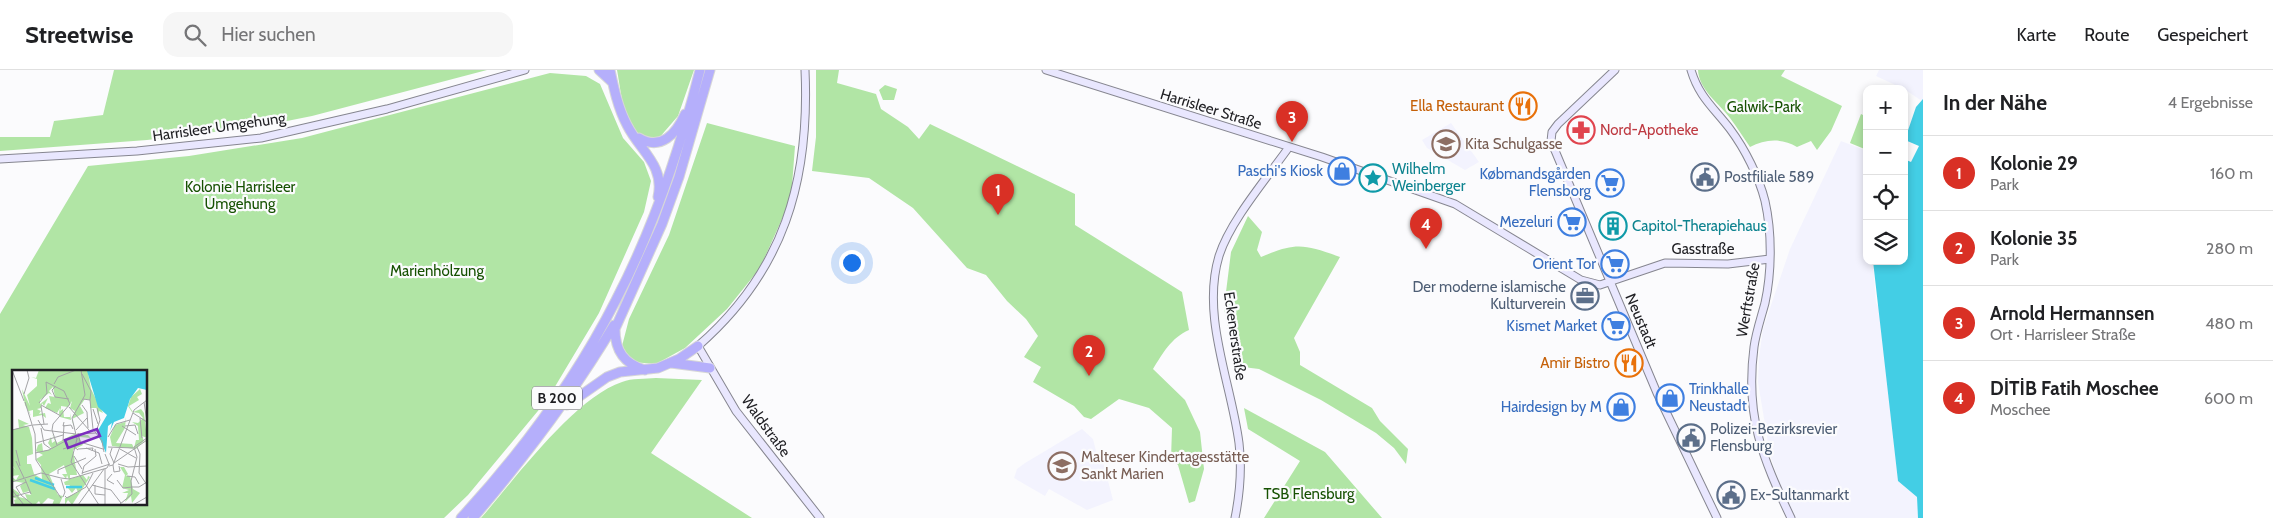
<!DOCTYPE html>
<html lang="de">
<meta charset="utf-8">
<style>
body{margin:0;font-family:Cabin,sans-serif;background:#f6f6f6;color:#202124}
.controls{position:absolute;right:15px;top:15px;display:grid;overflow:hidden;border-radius:10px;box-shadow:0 2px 8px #0003}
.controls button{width:45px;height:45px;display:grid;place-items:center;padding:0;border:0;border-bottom:1px solid #e0e0e0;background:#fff;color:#202124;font:25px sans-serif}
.you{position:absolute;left:851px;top:192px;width:18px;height:18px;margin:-12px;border:4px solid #fff;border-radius:50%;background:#1a73e8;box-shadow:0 0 0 8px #1a73e833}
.badge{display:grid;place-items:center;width:32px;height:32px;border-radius:50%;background:#d93025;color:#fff;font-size:16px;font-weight:700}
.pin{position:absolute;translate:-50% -41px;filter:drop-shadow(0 1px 2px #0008)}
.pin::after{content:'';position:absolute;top:26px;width:18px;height:15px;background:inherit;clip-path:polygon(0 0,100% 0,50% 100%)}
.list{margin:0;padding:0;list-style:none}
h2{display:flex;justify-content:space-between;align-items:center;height:65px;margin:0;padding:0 20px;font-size:21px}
h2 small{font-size:16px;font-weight:400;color:#757577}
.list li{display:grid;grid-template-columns:32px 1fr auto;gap:15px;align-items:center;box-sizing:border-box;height:75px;padding:0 20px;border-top:1px solid #e0e0e0}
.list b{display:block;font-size:19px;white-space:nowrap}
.list p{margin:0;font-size:16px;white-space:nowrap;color:#757577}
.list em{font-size:16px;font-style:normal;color:#757577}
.icon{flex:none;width:28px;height:28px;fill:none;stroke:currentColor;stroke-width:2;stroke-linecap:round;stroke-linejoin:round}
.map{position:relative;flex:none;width:1923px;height:448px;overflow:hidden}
header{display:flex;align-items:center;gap:30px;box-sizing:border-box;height:70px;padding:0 25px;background:#fff;border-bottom:1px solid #e0e0e0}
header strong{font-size:24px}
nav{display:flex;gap:28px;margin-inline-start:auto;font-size:18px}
.search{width:350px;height:45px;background:#f6f6f6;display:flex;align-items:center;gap:12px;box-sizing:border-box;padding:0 18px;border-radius:15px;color:#757577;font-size:19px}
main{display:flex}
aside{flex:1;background:#fff}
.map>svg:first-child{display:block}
.built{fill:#f3f3fe}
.green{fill:#b1e5a5;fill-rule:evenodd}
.water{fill:#43cee5}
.pier{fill:#fbfbfd}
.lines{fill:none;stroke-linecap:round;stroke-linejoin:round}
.secondary-casing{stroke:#868690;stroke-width:9}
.highway-casing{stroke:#d7d7d7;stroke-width:11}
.secondary{stroke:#e9e7fe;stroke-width:7}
.highway{stroke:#b5affb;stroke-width:9}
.labels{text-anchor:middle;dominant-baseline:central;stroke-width:4.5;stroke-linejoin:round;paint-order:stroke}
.shield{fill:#fbfbfd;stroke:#616164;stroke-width:1}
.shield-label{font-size:14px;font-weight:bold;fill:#1f1f23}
.food-label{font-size:15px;fill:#c56008;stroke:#fbfbfd;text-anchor:end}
.park-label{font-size:15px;fill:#165102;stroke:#fbfbfd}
.street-label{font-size:15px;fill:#1f1f23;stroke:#fbfbfd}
.health-label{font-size:15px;fill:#be3a42;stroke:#fbfbfd;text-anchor:start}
.education-label{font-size:15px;fill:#785e54;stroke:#fbfbfd;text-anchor:start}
.culture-label{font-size:15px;fill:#0d838f;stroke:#fbfbfd;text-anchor:start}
.shop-label{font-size:15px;fill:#366cbe;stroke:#fbfbfd;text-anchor:end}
.service-label{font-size:15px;fill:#4e5e75;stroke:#fbfbfd;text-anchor:start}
.inset-river{fill:none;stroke:#43cee5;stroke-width:2.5}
.inset-road{fill:none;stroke:#a3a3a6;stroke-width:1}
.view{fill:#7b2cbf;fill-opacity:0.15;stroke:#7b2cbf;stroke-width:2.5}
.inset-edge{fill:none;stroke:#1f1f23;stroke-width:2.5}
</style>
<header>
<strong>Streetwise</strong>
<div class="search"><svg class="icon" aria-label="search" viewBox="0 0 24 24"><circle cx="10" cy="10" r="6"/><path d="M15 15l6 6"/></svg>Hier suchen</div>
<nav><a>Karte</a><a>Route</a><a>Gespeichert</a></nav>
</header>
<main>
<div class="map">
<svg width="1923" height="448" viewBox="0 0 1923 448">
<rect width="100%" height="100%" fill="#fbfbfd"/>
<path class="built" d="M 1879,0 L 1923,0 L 1923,29 L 1922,31 L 1904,19 L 1876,6 Z
M 1451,53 L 1479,92 L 1465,100 L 1427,78 L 1422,70 Z
M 1841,71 L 1867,81 L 1867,191 L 1873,191 L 1876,233 L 1879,237 L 1898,411 L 1917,427 L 1918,448 L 1795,448 L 1782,421 L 1770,385 L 1758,312 L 1759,287 L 1763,259 L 1790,179 Z
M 1082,359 L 1093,369 L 1097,385 L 1101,384 L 1113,430 L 1087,440 L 1049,419 L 1045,426 L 1014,408 L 1017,399 L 1025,393 Z"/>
<path class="green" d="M 114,0 L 487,0 L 312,46 L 257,57 L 147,70 L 0,81 L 0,67 L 50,67 L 54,51 L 103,45 Z
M 617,0 L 694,0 L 678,46 L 659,68 C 656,68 650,69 647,68 C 623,61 621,20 617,0 Z
M 816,0 L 839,0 L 837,13 L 876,24 L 881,39 L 908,57 L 919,69 L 930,54 L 1075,124 L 1075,155 L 1182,222 L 1189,260 C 1171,268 1163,283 1153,299 L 1185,330 L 1200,362 L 1204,399 L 1195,431 L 1189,433 L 1178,395 L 1171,389 L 1172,358 L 1149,338 L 1119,329 L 1091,349 L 1084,347 L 1074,336 L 1033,312 L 1041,297 L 1024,287 L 1038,266 L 1026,249 L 1007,231 L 986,205 L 967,198 L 913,138 L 869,108 L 812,101 L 816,67 Z
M 1698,0 L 1785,0 L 1781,6 L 1842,36 L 1831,61 L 1817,80 L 1811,71 L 1797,77 C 1782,68 1765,69 1750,77 C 1743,67 1737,57 1730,48 C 1719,33 1699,20 1698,0 Z
M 550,3 L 586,6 L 600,14 L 623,68 L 644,92 L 651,111 L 644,142 L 599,243 L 547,330 L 468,425 L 444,448 L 0,448 L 0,244 L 88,96 L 189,86 L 302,68 ZM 14,302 L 146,302 L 146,434 L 14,434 Z
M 885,15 L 897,19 L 894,30 L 883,30 L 879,20 Z
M 1861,44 L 1867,47 L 1867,80 L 1850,73 Z
M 707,53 L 795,76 L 791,129 L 760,198 L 727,239 L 685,278 L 656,294 L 632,292 L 622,276 L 629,249 L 669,165 Z
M 1248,146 L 1262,162 L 1257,180 L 1261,187 C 1296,172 1304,174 1340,187 L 1294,268 L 1300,282 L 1300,295 L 1372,338 L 1380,351 L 1408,379 L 1406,394 L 1394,378 L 1376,363 L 1321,330 L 1259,299 L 1235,296 L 1224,238 L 1231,182 Z
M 656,308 L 702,310 L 651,383 L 752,448 L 481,448 C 515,409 574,328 622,312 C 632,308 645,309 656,308 Z
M 1244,338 L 1325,382 L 1382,448 L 1264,448 L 1300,391 L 1248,359 Z"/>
<path class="water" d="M 1923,29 L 1923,448 L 1918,448 L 1917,427 L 1898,411 L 1873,191 L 1904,191 L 1904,72 L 1916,37 Z"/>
<path class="pier" d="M 1905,70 L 1919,76 L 1911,92 L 1904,89 Z"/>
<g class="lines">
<g class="secondary-casing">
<path id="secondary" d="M 805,0 C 810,111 784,201 698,276 L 736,341 L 820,448
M 1046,0 L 1322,87 L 1455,134 L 1581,210 L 1600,215 L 1665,193 L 1728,194 L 1770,189
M 1615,0 L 1558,54 L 1552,62 L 1551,71 L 1657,323 L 1717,448
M 1691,0 C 1699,27 1714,38 1730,59 C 1745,79 1759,107 1765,131 C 1772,162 1772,201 1765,233 C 1761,248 1756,262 1754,277 C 1745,346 1762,387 1791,448
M 0,89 L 137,81 L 261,68 L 387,39 L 525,0
M 1235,448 C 1240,423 1242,398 1239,373 C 1231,312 1201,246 1219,186 C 1230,151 1267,108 1289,77"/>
</g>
<g class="highway-casing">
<path id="highway" d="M 599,0 L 612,12
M 610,0 C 614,19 618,38 627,55 C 640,81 665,95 658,127
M 639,68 C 661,81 676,64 685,44
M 671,293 L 710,298
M 645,300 C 624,294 615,281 615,259 L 662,154 L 679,107 L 710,0
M 567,335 L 607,307 L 620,302 L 658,298 L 679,289 L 698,276
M 461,448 C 521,383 576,309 616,230 C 654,157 680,79 700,0
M 473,448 C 525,387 573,324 614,255"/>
</g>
<use href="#secondary" class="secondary"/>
<use href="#highway" class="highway"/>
</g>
<defs>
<g id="restaurant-ring" transform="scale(1.4375)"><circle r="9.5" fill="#fbfbfd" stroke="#e8710a" stroke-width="1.5"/><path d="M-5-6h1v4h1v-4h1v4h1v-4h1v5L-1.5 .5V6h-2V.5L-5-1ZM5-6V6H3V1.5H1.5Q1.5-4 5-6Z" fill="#e8710a"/></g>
<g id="pharmacy-ring" transform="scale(1.4375)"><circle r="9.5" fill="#fbfbfd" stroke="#e0444e" stroke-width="1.5"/><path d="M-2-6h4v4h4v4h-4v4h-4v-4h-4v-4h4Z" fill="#e0444e"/></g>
<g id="school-ring" transform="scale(1.4375)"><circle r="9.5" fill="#fbfbfd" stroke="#8d6e63" stroke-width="1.5"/><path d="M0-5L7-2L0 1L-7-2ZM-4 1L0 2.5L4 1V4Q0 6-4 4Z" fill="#8d6e63"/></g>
<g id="shop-ring" transform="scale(1.4375)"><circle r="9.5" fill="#fbfbfd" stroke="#3f7fe0" stroke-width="1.5"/><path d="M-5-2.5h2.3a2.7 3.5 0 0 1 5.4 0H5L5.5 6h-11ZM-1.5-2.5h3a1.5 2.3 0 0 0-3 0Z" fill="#3f7fe0"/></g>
<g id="civic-ring" transform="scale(1.4375)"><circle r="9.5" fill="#fbfbfd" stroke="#5c6f8a" stroke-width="1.5"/><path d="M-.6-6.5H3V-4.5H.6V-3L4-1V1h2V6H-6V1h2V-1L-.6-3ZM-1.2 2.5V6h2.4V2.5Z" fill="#5c6f8a"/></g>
<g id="sight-ring" transform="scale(1.4375)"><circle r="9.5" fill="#fbfbfd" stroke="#0f9aa8" stroke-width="1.5"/><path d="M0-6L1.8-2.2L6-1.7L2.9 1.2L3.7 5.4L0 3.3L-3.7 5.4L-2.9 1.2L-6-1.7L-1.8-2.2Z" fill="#0f9aa8"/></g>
<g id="supermarket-ring" transform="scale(1.4375)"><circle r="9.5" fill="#fbfbfd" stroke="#3f7fe0" stroke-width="1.5"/><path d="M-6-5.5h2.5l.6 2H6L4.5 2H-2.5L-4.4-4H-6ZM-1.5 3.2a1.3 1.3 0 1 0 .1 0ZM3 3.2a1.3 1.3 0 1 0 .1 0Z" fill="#3f7fe0"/></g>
<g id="building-ring" transform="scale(1.4375)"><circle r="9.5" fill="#fbfbfd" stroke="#0f9aa8" stroke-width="1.5"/><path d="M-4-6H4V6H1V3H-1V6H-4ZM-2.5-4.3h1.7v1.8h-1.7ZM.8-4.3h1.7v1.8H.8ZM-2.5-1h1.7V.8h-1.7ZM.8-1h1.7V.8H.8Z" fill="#0f9aa8"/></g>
<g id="office-ring" transform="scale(1.4375)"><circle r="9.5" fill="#fbfbfd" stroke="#5c6f8a" stroke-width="1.5"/><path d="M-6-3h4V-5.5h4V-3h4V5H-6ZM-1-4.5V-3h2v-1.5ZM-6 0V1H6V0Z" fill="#5c6f8a"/></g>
</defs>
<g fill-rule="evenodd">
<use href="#restaurant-ring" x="1523" y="36"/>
<use href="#pharmacy-ring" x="1581" y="60"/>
<use href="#school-ring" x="1446" y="74"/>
<use href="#shop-ring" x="1342" y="101"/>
<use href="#civic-ring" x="1705" y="107"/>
<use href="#sight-ring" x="1373" y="108"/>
<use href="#supermarket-ring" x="1610" y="113"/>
<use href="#supermarket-ring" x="1572" y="152"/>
<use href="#building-ring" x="1613" y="156"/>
<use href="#supermarket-ring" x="1615" y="194"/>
<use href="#office-ring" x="1585" y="226"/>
<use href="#supermarket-ring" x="1616" y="256"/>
<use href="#restaurant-ring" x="1629" y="293"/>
<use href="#shop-ring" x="1670" y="328"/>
<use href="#shop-ring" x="1621" y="337"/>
<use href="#civic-ring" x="1691" y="368"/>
<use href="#school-ring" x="1062" y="396"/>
<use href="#civic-ring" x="1731" y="425"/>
</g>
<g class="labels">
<rect class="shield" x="532" y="316.5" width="50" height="23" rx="4"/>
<g class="shield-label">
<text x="557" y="328">B 200</text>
</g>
<g class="food-label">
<text x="1504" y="36">Ella Restaurant</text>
<text x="1610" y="293">Amir Bistro</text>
</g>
<g class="park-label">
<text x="1764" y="37">Galwik-Park</text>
<text x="240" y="117">Kolonie Harrisleer<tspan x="240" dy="17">Umgehung</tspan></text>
<text x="437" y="201">Marienhölzung</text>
<text x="1309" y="424">TSB Flensburg</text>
</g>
<g class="street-label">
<text transform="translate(1211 39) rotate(17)">Harrisleer Straße</text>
<text transform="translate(219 57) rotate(-8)">Harrisleer Umgehung</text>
<text x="1703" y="179">Gasstraße</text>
<text transform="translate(1748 230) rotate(-80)">Werftstraße</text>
<text transform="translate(1641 251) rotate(67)">Neustadt</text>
<text transform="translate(1235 266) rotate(82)">Eckenerstraße</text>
<text transform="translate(766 356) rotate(54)">Waldstraße</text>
</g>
<g class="health-label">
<text x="1600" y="60">Nord-Apotheke</text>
</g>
<g class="education-label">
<text x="1465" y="74">Kita Schulgasse</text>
<text x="1081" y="387">Malteser Kindertagesstätte<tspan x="1081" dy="17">Sankt Marien</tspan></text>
</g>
<g class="culture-label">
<text x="1392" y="99">Wilhelm<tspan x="1392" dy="17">Weinberger</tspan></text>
<text x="1632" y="156">Capitol-Therapiehaus</text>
</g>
<g class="shop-label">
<text x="1323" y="101">Paschi's Kiosk</text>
<text x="1591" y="104">Købmandsgården<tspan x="1591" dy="17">Flensborg</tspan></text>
<text x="1553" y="152">Mezeluri</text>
<text x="1596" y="194">Orient Tor</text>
<text x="1597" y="256">Kismet Market</text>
<text x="1689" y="319" text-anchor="start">Trinkhalle<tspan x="1689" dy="17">Neustadt</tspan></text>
<text x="1602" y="337">Hairdesign by M</text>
</g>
<g class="service-label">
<text x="1724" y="107">Postfiliale 589</text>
<text x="1566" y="217" text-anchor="end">Der moderne islamische<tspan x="1566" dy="17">Kulturverein</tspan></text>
<text x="1710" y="359">Polizei-Bezirksrevier<tspan x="1710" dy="17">Flensburg</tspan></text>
<text x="1750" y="425">Ex-Sultanmarkt</text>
</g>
</g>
<g transform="translate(12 300)">
<rect width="135" height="135" fill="#fbfbfd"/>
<path d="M 27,0 L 92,0 L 76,3 L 79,19 L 91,43 L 87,41 L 86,45 L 85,38 L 78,38 L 78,30 L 73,29 L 68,36 L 72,43 L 60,49 L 63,59 L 60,51 L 61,46 L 63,41 L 58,38 L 60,31 L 56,37 L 49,36 L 49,38 L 48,41 L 51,39 L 52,47 L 58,47 L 58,43 L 59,50 L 48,47 L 47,43 L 48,38 L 45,43 L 33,38 L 36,33 L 39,34 L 37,26 L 43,27 L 41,17 L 37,21 L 40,25 L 37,23 L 28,30 L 28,34 L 36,28 L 32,36 L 30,33 L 29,38 L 25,39 L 29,41 L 27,44 L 33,43 L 34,48 L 30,45 L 21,47 L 21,40 L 17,41 L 19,46 L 13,35 L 10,19 L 18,36 L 15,25 L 25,16 L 25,9 L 19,7 L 24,8 ZM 128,19 L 130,24 L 125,27 L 127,30 L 117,36 L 121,42 L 129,39 L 132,43 L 135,68 L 130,66 L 132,71 L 124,79 L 100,76 L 98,67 L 103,55 L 113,52 L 114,47 L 113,58 L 104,73 L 120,74 L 122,78 L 124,70 L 127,70 L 126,56 L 120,52 L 126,53 L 131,48 L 127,43 L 120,42 L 116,36 L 119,27 ZM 6,49 L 17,54 L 11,55 L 17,57 L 20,68 L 21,84 L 15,86 L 15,94 L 19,94 L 22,104 L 30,109 L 29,95 L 24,89 L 31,85 L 24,81 L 26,75 L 30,73 L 31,81 L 40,79 L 36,73 L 39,67 L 40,73 L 43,71 L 40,64 L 45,73 L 62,64 L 76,65 L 79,68 L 67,67 L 71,75 L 61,80 L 65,105 L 58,105 L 58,109 L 71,105 L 75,110 L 76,106 L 78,107 L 60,135 L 56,130 L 53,135 L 53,128 L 66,122 L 64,118 L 60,123 L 56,118 L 58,115 L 53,115 L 52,112 L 57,110 L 55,105 L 54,109 L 50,104 L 55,104 L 52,95 L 37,104 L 46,125 L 51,126 L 47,135 L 40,135 L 42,130 L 36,128 L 29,135 L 27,131 L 23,135 L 3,134 L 2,130 L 5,129 L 0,127 L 0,118 L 7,123 L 7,127 L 15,129 L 13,124 L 19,125 L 17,121 L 11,123 L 8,116 L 12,113 L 1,111 L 0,107 L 4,110 L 7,105 L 0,106 L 0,96 L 4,100 L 0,95 L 0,60 L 7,58 ZM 108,97 L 112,97 L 116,104 L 114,106 L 118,106 L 121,119 L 128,123 L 120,133 L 119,126 L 113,132 L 116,123 L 110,123 L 117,120 L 110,118 L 113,105 Z" fill="#b1e5a5"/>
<path d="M 135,0 L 135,20 L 126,18 L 118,29 L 112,48 L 102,52 L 98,61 L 100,53 L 96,56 L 94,83 L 85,62 L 95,45 L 86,37 L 75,1 Z" fill="#43cee5"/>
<path class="inset-river" d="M 23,108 L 42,115M 18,110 L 43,119M 54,117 L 70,117"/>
<path class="inset-road" d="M 0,0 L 12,31M 69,0 L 73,25 L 60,48 L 65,69 L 59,92 L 87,135M 70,4 L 79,21 L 78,30M 34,12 L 52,21 L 58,34 L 41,54 L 40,60M 42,14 L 46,7 L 64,0M 44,16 L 40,20 L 43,27 L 57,29M 12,24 L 17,8 L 15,0M 71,29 L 78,30 L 81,59 L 90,71 L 92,82M 13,32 L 23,64 L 24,90 L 49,128M 132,32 L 135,52M 27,33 L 35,23 L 34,12M 29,35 L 49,46M 70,35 L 75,42 L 76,58M 29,36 L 32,54M 57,37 L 77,60M 81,39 L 86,54M 121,43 L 135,52M 128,48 L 130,68M 26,50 L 32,60 L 64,64M 52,52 L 51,56 L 59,55 L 61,59M 21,55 L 36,54M 110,56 L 124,65M 113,56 L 123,55 L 126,64M 29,58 L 32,74 L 39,79M 0,60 L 20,55M 40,60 L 45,75M 64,60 L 75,48M 84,62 L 88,50 L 85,38M 66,63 L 68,72 L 91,79M 96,67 L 104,54 L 118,50M 51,71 L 52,55M 24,73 L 51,65M 96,77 L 122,78M 125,77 L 128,84 L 127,103 L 135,115M 74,78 L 87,83 L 90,94M 100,78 L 98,84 L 102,93 L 135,70M 51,79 L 61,76 L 66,80M 66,79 L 81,78 L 80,81M 108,79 L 124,88M 4,80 L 8,96M 23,83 L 37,80 L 66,64 L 84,63M 62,86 L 70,99M 4,91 L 12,108M 106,94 L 116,97 L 135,96M 101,95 L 102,102 L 108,101 L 107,96M 97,96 L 101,95 L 122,40 L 135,30M 70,103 L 98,94M 46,104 L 46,100 L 74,88M 70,104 L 72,96 L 84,86 L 83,79M 100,104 L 95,110 L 102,114M 115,106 L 123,107 L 127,114M 49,108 L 57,109 L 95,98 L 97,94 L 93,84M 13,109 L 19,124M 49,109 L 53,122 L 51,127M 105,110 L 111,118 L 120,117M 0,112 L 29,103 L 49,108M 80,115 L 99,120 L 109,133M 83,115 L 83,124 L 93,125M 120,117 L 127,117 L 135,112M 0,120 L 12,135M 9,125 L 4,117 L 14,112M 9,125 L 21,135M 53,126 L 55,128 L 74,117 L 81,103M 0,127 L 18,122M 66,135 L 92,99M 93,135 L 93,99M 107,135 L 120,124 L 119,111 L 125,87 L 122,77 L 135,68M 121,135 L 135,127"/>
<path class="view" d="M 85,59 L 88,66 L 56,78 L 53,70 Z"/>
<rect width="135" height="135" class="inset-edge"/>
</g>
</svg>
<div class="controls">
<button>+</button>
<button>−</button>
<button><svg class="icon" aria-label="locate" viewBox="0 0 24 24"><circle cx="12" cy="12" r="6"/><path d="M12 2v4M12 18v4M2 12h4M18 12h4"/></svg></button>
<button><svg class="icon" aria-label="layers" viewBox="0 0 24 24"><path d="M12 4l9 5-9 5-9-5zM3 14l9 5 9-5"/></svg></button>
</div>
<div class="you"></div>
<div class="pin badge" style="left:998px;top:145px">1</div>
<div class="pin badge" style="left:1089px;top:306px">2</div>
<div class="pin badge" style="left:1292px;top:72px">3</div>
<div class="pin badge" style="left:1426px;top:179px">4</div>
</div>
<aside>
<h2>In der Nähe<small>4 Ergebnisse</small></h2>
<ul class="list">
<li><span class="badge">1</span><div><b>Kolonie 29</b><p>Park</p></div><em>160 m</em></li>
<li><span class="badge">2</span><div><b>Kolonie 35</b><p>Park</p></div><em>280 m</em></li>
<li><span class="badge">3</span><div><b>Arnold Hermannsen</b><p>Ort · Harrisleer Straße</p></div><em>480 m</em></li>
<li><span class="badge">4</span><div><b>DİTİB Fatih Moschee</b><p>Moschee</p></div><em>600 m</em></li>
</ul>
</aside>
</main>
